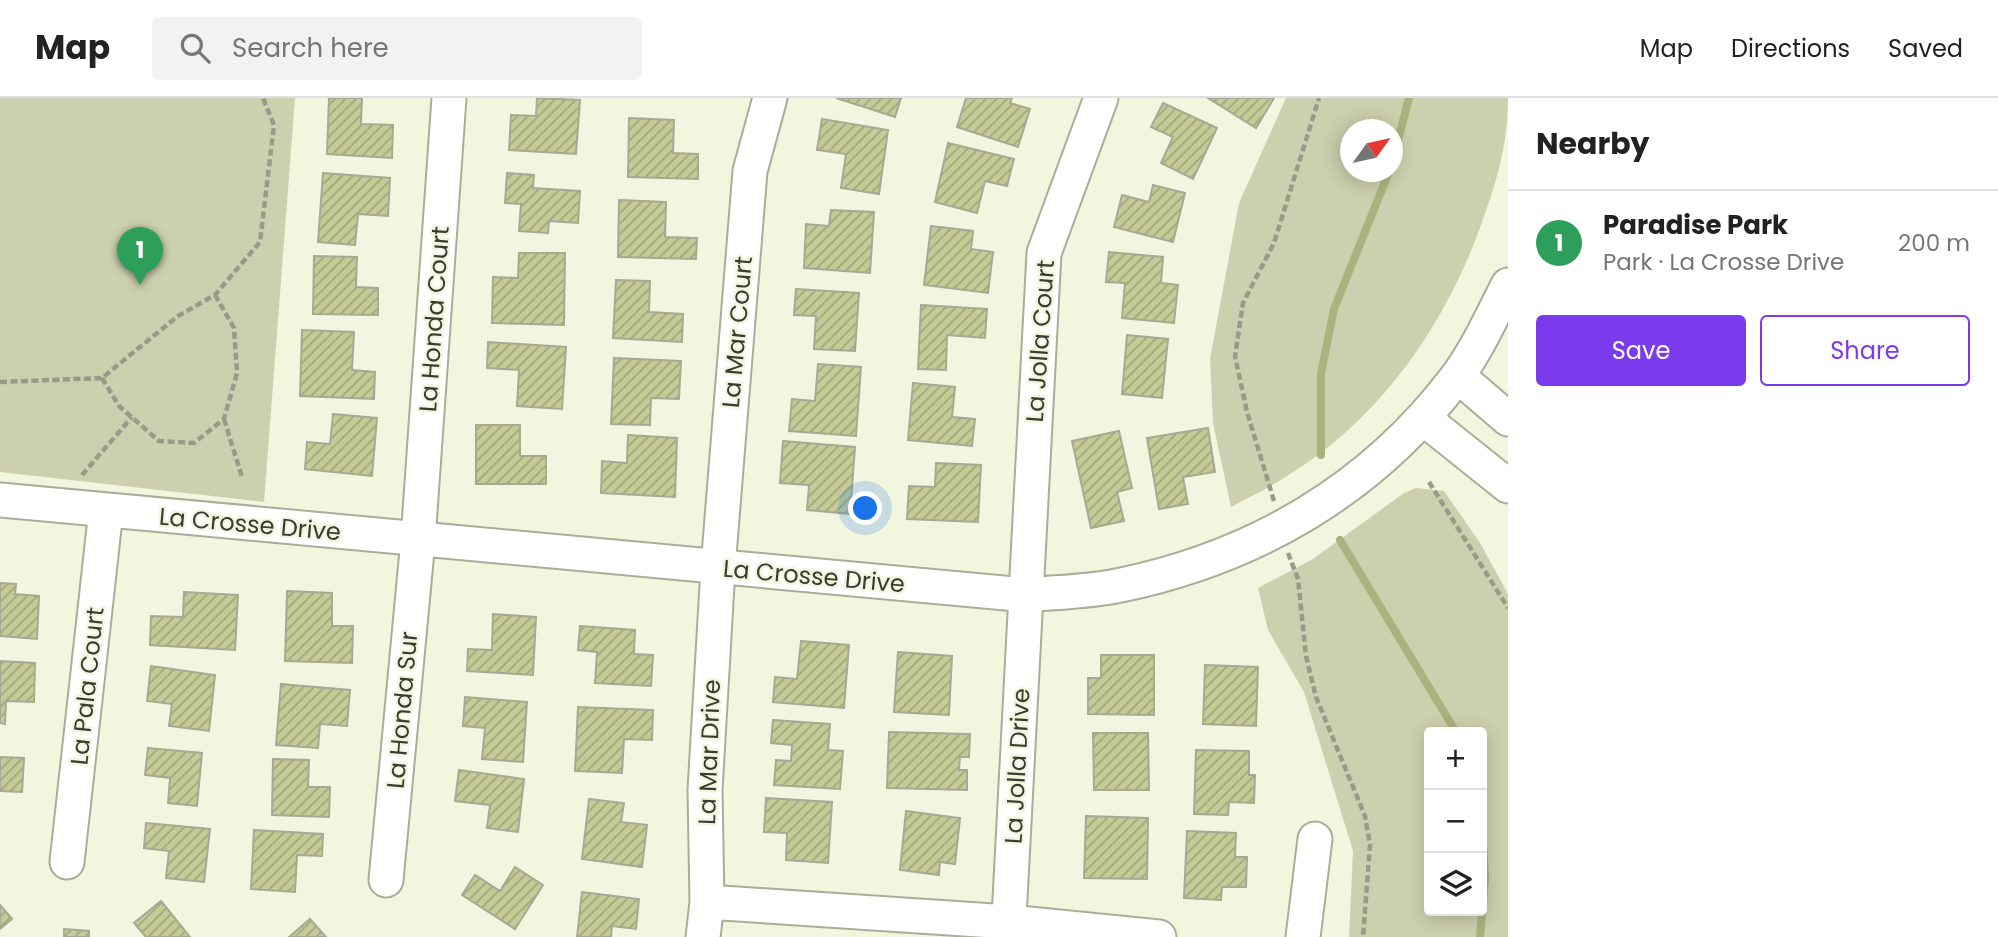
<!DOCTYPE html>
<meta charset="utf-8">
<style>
body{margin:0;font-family:Poppins,sans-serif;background:#f2f2f2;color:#222}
.controls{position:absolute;right:21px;bottom:21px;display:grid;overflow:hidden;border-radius:7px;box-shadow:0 4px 18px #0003}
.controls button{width:63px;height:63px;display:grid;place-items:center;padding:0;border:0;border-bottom:2px solid #e0e0e0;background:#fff;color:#222;font:35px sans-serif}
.compass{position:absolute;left:1340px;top:21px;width:63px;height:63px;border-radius:50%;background:#fff;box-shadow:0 4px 18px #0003;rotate:57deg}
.you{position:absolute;left:866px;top:411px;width:24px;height:24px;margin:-18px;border:5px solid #fff;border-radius:50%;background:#1a73e8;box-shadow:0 0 0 10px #1a73e833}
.badge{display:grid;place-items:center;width:46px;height:46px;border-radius:50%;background:#7c3aed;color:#fff;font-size:23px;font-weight:700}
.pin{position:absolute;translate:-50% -58px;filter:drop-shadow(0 2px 4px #0008)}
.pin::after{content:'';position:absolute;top:37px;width:24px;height:21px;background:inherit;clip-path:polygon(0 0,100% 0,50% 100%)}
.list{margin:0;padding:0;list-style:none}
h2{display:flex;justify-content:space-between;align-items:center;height:91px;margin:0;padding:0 28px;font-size:30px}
h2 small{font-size:23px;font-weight:400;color:#767676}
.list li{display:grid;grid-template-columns:46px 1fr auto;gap:21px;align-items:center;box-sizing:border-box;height:105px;padding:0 28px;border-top:2px solid #e0e0e0}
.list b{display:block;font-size:26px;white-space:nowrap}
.list p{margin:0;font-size:23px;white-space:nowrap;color:#767676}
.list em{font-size:23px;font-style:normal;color:#767676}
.actions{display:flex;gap:14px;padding:21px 28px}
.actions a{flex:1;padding:16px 0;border:2px solid #7c3aed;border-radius:7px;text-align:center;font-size:24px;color:#7c3aed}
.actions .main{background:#7c3aed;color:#fff}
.icon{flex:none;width:38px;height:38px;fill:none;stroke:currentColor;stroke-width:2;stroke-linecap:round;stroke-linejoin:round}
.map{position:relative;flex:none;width:1508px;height:839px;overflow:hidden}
header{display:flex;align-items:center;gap:42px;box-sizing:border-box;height:98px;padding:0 35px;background:#fff;border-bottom:2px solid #e0e0e0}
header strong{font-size:33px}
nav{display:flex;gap:38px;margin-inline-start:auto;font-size:24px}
.search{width:490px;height:63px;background:#f2f2f2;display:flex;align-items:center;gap:18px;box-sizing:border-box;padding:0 24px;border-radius:7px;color:#767676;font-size:26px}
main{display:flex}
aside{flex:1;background:#fff}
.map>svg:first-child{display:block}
.green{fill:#ccd0ae;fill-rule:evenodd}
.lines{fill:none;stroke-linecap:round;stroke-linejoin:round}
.stream{stroke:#acb27e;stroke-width:8}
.building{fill:url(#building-hatch);stroke:#a6a993;stroke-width:2}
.minor-casing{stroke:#aaad98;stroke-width:37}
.path{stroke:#989a8a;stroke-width:4.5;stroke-dasharray:7 3.5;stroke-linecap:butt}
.minor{stroke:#fff;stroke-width:33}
.labels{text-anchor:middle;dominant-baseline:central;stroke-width:5;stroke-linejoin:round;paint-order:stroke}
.street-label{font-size:24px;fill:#3a3b32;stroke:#f3f6df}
</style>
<header>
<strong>Map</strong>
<div class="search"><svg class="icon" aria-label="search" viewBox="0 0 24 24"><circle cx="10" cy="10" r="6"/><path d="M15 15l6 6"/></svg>Search here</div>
<nav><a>Map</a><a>Directions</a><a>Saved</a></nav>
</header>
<main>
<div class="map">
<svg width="1508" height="839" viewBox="0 0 1508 839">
<defs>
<pattern id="building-hatch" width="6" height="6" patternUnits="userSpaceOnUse" patternTransform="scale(1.75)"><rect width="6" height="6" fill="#c5cb96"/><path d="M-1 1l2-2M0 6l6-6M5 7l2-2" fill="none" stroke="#a1a67b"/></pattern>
</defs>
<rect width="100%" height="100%" fill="#f3f6df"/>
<path class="green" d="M 0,0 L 295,0 L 264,404 L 0,374 Z
M 1286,0 L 1508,0 C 1508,47 1496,86 1480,130 C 1443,230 1380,321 1287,378 C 1269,390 1249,399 1231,409 L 1213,325 L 1210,261 L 1239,105 ZM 1350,32 L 1392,32 L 1392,74 L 1350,74 Z
M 1416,390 L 1444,393 L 1480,445 L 1508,496 L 1508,839 L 1349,839 L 1353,753 L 1304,594 L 1268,532 L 1258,490 L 1313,461 L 1404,395 ZM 1482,634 L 1482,813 L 1429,813 L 1429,634 Z"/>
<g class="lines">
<path class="stream" d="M 1392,65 L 1409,0
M 1321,357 L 1321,275 L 1334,211 L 1389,74
M 1340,442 L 1456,634
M 1480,839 L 1485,780 L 1482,728"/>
</g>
<path class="building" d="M 329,0 L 362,0 L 361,26 L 393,27 L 392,60 L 327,56 Z
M 537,0 L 580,2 L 576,56 L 509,52 L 511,17 L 536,18 Z
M 836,0 L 901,0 L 895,19 Z
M 966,0 L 1012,0 L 1010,5 L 1030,11 L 1018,49 L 957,29 Z
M 1208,0 L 1274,0 L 1256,30 Z
M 1163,5 L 1217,30 L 1193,81 L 1161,65 L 1173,39 L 1151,29 Z
M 629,20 L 674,22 L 673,55 L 698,56 L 698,81 L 628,79 Z
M 822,21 L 888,32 L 879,96 L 841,90 L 846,56 L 817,52 Z
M 948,45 L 1014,61 L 1007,88 L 985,83 L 977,115 L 935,104 Z
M 323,75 L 390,80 L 388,118 L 358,116 L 355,147 L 318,144 Z
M 507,75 L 534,77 L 533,90 L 580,93 L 578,125 L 549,123 L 548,135 L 519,133 L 521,106 L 505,105 Z
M 1153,87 L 1185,95 L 1173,144 L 1114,129 L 1122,97 L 1149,104 Z
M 619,102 L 666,104 L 665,139 L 697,140 L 696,161 L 618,159 Z
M 831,112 L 874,114 L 870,175 L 804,170 L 806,126 L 829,128 Z
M 931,128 L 973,133 L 971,151 L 993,154 L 988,195 L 924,187 Z
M 1109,154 L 1163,159 L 1161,185 L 1178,187 L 1174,225 L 1122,220 L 1125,185 L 1106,184 Z
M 519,155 L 565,155 L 564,227 L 492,225 L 493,179 L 518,180 Z
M 314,158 L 357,159 L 356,189 L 378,190 L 378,217 L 313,216 Z
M 616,182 L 650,183 L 649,214 L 683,216 L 682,244 L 613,240 Z
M 796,191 L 859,195 L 855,253 L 814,251 L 816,218 L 794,217 Z
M 921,207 L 987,211 L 985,240 L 947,237 L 946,272 L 918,271 Z
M 302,232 L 354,234 L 352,272 L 375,274 L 374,301 L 300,298 Z
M 1127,237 L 1168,241 L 1162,300 L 1122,296 Z
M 488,244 L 566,249 L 562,311 L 517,308 L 519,272 L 487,270 Z
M 614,260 L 681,263 L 679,301 L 651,300 L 650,327 L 611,326 Z
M 818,266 L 861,269 L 856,338 L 789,333 L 792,301 L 815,303 Z
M 913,285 L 955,289 L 952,319 L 975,321 L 972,348 L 908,342 Z
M 333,316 L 377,320 L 372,378 L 305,371 L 307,344 L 330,346 Z
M 476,327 L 520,327 L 520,358 L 546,358 L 546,386 L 476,386 Z
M 1208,330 L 1215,374 L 1183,379 L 1188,406 L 1159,411 L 1147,340 Z
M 1119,333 L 1132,390 L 1117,394 L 1124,423 L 1091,430 L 1072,343 Z
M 628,337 L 677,340 L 675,399 L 601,395 L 602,363 L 627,365 Z
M 783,343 L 855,349 L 850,416 L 807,412 L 809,387 L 780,385 Z
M 936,365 L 981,367 L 978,424 L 907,421 L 909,388 L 935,389 Z
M 0,485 L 16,486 L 15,496 L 39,498 L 37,541 L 0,538 Z
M 287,493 L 332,495 L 332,528 L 353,528 L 352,565 L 285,563 Z
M 184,494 L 238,497 L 235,552 L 150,547 L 151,518 L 183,519 Z
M 493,516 L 536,519 L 533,577 L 467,573 L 468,551 L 492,552 Z
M 580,528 L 635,532 L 634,556 L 653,557 L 651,588 L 595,585 L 597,554 L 578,552 Z
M 801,543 L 849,547 L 844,610 L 773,604 L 775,579 L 797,581 Z
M 898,554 L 952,558 L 949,617 L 894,614 Z
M 1101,557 L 1154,557 L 1154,617 L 1088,616 L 1088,580 L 1101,580 Z
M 0,563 L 35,565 L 34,604 L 6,603 L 5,626 L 0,625 Z
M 1205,567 L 1258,569 L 1256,628 L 1203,626 Z
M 151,568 L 215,577 L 209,633 L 169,628 L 172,606 L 147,603 Z
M 281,586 L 350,592 L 347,628 L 320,626 L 318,650 L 276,647 Z
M 465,599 L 527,604 L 523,664 L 482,661 L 485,630 L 463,628 Z
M 578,609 L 653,612 L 652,642 L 624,641 L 622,675 L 575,673 Z
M 773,622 L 830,626 L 828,652 L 843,653 L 840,691 L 774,687 L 776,662 L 791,663 L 792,647 L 771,645 Z
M 889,634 L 970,636 L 969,659 L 960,659 L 959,672 L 967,672 L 967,692 L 887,690 Z
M 1093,635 L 1148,635 L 1149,692 L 1094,692 Z
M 148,650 L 202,655 L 197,708 L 168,705 L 170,680 L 145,677 Z
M 1196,652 L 1249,653 L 1249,677 L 1255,677 L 1254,705 L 1229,704 L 1228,717 L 1194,716 Z
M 0,659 L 24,660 L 22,694 L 0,693 Z
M 273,661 L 309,662 L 308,689 L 330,689 L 329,719 L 272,717 Z
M 459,672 L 524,681 L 518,734 L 487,730 L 490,707 L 455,703 Z
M 766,700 L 832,704 L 828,765 L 786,762 L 787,735 L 764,734 Z
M 589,701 L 624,705 L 621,724 L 647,727 L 642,769 L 582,761 Z
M 906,713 L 960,720 L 955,766 L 940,764 L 939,777 L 900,772 Z
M 1086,718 L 1148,720 L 1147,781 L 1084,780 Z
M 146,725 L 210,731 L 204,784 L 166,780 L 169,753 L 144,750 Z
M 254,732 L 323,736 L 322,758 L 297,757 L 295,794 L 251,791 Z
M 1187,733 L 1236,735 L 1235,759 L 1247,759 L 1246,789 L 1222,789 L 1221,802 L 1184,800 Z
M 515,769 L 543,787 L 515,831 L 462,797 L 475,777 L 500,793 Z
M 582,794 L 639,801 L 636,831 L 612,828 L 611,839 L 577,839 Z
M 161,803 L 190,839 L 146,839 L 134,825 Z
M 0,807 L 12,821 L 0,831 Z
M 310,821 L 326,839 L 289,839 Z
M 64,831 L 89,833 L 89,839 L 64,839 Z"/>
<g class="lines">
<g class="minor-casing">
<path id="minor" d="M 1458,278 L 1508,321
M 1423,320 L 1508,388
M 0,402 L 1026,497 C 1057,494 1090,494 1121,487 C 1256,459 1372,391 1456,280 C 1477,252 1492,218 1508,187
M 67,764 L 106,412
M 386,782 L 418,442 L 449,0
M 707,804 L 1009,824 L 1159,839
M 703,839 L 707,804 L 705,692 L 718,470 L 750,73 L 770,0
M 1008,839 L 1044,155 L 1101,0
M 1303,839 L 1315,741"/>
</g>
<path class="path" d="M 102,280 L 119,308 L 159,343 L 194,345 L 224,321 L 237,275 L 234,230 L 215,197
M 0,284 L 102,280 L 178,218 L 215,197 L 260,144 L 274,27 L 263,0
M 224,321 L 242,379
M 82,377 L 132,319
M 1429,384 L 1508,510
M 1274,403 L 1247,314 L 1235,258 L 1243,205 L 1274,145 L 1319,0
M 1288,455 L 1298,481 L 1306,558 L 1316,599 L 1365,718 L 1370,747 L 1363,839"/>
<use href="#minor" class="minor"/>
</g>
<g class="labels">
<g class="street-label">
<text transform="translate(434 221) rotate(-86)">La Honda Court</text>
<text transform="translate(737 234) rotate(-85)">La Mar Court</text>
<text transform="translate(1040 243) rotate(-86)">La Jolla Court</text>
<text transform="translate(250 426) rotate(5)">La Crosse Drive</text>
<text transform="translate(814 478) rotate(5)">La Crosse Drive</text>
<text transform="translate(87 588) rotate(-84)">La Pala Court</text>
<text transform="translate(402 612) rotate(-85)">La Honda Sur</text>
<text transform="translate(709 654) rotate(-88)">La Mar Drive</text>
<text transform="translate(1017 668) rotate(-87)">La Jolla Drive</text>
</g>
</g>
</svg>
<div class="controls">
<button>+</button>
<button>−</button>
<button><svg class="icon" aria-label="layers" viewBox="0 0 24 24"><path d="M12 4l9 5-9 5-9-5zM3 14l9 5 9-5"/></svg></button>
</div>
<svg class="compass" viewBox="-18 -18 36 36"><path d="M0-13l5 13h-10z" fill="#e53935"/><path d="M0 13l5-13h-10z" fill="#767676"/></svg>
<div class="you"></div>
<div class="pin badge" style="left:140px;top:187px;background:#2e9e5b">1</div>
</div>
<aside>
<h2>Nearby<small></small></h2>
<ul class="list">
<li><span class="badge" style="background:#2e9e5b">1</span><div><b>Paradise Park</b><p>Park · La Crosse Drive</p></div><em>200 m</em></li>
</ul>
<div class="actions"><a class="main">Save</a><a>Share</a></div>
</aside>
</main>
